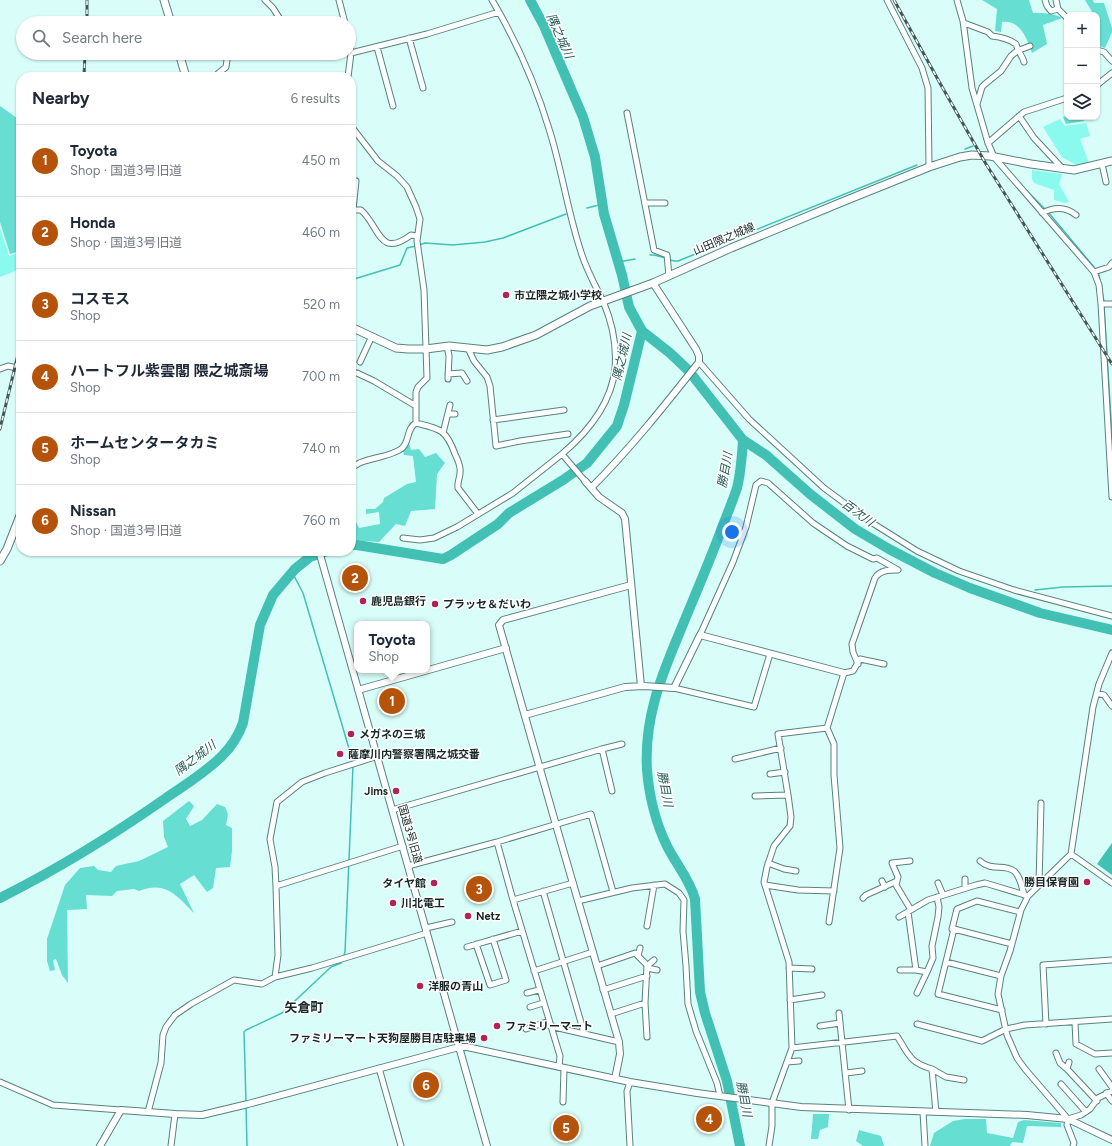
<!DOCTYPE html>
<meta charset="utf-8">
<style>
body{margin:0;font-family:Figtree,"Noto Sans JP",sans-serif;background:#f2f2f3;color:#1f2937}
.controls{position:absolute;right:12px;top:12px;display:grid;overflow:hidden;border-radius:8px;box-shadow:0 1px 3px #0004}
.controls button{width:36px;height:36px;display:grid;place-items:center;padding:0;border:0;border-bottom:1px solid #e0e1e3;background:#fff;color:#1f2937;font:20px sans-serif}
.you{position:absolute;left:732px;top:532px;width:14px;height:14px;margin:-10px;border:3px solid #fff;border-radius:50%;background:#1a73e8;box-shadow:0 0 0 6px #1a73e833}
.badge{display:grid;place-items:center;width:26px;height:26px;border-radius:50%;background:#b45309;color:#fff;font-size:13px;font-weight:700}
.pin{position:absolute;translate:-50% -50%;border:2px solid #fff;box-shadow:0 1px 4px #0006}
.popup{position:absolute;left:354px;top:621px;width:76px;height:52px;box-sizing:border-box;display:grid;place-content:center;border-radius:8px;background:#fff;filter:drop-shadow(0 1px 3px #0005);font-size:13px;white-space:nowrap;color:#747a83}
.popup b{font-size:15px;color:#1f2937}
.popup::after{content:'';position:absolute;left:50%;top:100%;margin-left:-8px;border:8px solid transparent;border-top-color:#fff}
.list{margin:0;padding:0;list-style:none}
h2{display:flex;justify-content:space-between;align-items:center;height:52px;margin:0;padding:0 16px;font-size:17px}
h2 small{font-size:13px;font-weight:400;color:#747a83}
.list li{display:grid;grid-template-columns:26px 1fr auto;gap:12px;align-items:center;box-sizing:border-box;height:72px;padding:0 16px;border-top:1px solid #e0e1e3}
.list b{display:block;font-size:15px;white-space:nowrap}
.list p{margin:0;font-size:13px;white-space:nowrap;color:#747a83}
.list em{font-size:13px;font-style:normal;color:#747a83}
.icon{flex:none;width:22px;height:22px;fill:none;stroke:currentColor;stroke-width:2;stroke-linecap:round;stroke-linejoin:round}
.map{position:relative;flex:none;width:1112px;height:1146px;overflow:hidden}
.search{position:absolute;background:#fff;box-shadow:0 1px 3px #0004;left:16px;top:16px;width:340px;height:44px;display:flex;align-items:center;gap:10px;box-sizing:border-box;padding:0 14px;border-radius:22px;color:#747a83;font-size:15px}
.panel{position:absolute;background:#fff;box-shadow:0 1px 3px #0004;left:16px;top:72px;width:340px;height:484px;border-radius:16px}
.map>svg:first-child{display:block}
.green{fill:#89faed}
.forest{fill:#66ded2}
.water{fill:#43c0b4}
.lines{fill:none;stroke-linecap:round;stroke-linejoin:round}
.stream{stroke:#43c0b4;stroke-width:1.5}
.river{stroke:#43c0b4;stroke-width:10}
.minor-casing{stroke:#57827d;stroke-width:7}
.tertiary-casing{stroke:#57827d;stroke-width:8}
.secondary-casing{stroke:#57827d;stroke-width:9}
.minor{stroke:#fff;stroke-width:5}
.tertiary{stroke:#fff;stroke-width:6}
.secondary{stroke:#fff;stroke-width:7}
.rail-casing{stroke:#425856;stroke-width:3}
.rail{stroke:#fff;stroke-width:1.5;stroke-dasharray:4.5;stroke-linecap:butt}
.poi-dot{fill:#b22255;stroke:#fff;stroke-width:1.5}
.labels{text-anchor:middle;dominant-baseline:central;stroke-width:3;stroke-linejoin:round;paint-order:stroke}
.street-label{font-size:11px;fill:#162826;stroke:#fff}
.poi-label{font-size:11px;font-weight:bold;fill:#162826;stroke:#fff;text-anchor:start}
.water-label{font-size:12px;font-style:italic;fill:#265a54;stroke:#fff}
.quarter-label{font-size:13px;font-weight:bold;fill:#162826;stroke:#fff}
</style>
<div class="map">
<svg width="1112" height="1146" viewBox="0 0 1112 1146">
<rect width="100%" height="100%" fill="#d9fef9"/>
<path class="green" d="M 1060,119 L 1065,126 L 1086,123 L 1090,136 L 1080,139 L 1089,163 L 1076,165 L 1062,157 L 1043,127 Z
M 1032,170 L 1062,174 L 1059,184 L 1069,202 L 1066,203 L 1054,200 L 1054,190 L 1034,183 L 1032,179 Z
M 0,228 L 9,256 L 21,252 L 21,269 L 0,277 Z"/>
<path class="forest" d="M 982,0 L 1029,0 L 1033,13 C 1044,13 1053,13 1062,18 L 1043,25 L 1047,44 L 1032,53 C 1027,39 1021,20 1002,22 L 1001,32 L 995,31 L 997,9 Z
M 1085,0 L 1093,0 L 1094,3 L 1104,3 L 1112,28 L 1112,32 L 1105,48 L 1099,46 L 1097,33 L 1097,15 L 1094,15 Z
M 0,106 L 21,121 L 21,251 L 10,254 L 0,222 Z
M 1067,116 L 1067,117 L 1083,117 L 1084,121 L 1066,124 L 1063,117 Z
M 409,443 L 411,450 L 419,449 L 425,457 L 436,453 L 445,463 L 437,474 L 435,509 L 411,511 L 405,526 L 396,524 L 379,542 L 351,540 L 351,522 L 356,522 L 359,528 L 380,524 L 379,512 L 366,514 L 366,509 L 375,509 L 383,502 L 384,498 L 407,484 L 416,482 L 413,456 L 404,455 L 403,450 L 407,447 Z
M 189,801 L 194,806 L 186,819 L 190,826 L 202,820 L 217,804 L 225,807 L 228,814 L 226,825 L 232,828 L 232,851 L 230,867 L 216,868 L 213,888 L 207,892 L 194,875 L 180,884 L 194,913 C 177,896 166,880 139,891 L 134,889 L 117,891 L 112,896 L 86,895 L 87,909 L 67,910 L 68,983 L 62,975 L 56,959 L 53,960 L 55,970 L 50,971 L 47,961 L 47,939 L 65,885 L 80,868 L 94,866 L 98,870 L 111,872 L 116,866 L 139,861 L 168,847 L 164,837 L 163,821 Z
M 813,1114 L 829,1114 L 828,1127 L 820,1130 L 818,1139 L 811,1139 Z
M 965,1119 L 986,1119 L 987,1133 L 1013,1138 L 1018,1122 L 1024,1120 L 1061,1123 L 1061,1127 L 1027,1126 L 1023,1143 L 1012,1142 L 1010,1146 L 930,1146 L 934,1133 L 953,1121 Z
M 859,1130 L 881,1136 L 884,1146 L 863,1146 L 856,1141 Z"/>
<path class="water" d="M 1112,843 L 1112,875 L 1097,864 Z"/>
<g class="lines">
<path class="stream" d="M 965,149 L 973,146
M 1027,191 L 1045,209
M 587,208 L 603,204
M 1048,212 L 1094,267
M 419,245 L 425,243 L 453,245 L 485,242 L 503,238 L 566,214
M 650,255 L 654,255 L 666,258
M 670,260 L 675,261 L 678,261 L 917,165
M 618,262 L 635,259
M 1099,275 L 1104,302
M 351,280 L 400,265 L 407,248 L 416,246
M 1104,306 L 1112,436
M 292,572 L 303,593 L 353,762
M 1035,590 L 1063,587 L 1112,586
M 343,958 L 345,952 L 353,766
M 246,1102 L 244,1032 L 246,1030 L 282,1013 L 331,967 L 341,963 L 341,961
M 246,1106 L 247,1146"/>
<path class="river" d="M 642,331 L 670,353 L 689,371 L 743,440 L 766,455 L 810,494 L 855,529 L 889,549 L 935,573 L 970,588 L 1040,613 L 1112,630
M 351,545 L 357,545 L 443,559 L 451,555 L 498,524 L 509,513 L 563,480 L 587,463 L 617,426 L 624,405 L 642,331 L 629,307 L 622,275 L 604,214 L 595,157 L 583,117 L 544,26 L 530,0
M 0,898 C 58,869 113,835 166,798 C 185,785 206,772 222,756 C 232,746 238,737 243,723 L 260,625 L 273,595 L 295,569 L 310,557 L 327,551
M 740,1146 L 727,1081 L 705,1013 L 700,992 L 695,899 C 690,880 676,864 667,846 C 656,824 649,795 647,770 C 644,720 660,679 679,634 C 694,597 710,561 723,525 C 728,512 733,500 737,488 C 741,472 742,456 743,440"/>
<g class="minor-casing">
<path id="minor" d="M 265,0 L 273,8 L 280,19 L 278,23
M 339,0 L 345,23
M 492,0 C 517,42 536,85 550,132 C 562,171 568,213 581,252 C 586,269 595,285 603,301 C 612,322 617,346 615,369 C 611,404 588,432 562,454 L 585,481
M 887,0 L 922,68 L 928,88 L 929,167
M 957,0 L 963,21 L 972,88 L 988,143 L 994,157 L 1094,272 L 1099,285 L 1101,304 L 1112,497
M 1045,0 L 1047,6 L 1051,11 L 1058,9
M 1056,0 L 1058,9 L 1067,18
M 964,23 L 988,32 L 992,36 C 1001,37 1009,39 1016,44 C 1018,52 1022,55 1024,62
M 409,38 L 423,88
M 377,47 L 393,106
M 1097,50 L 1104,52 L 1112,61
M 351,53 L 427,34 L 499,12
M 214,77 L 226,67 L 228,53
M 348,77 L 351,53 L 349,39
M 1097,85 L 1112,73
M 977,104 L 982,87 L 985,84 L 1001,71 L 1011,56 L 1017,51 L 1030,46
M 627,113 L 654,250 L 667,255 L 669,276
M 1019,116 L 1034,138 L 1063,169
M 351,126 L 378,161 L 397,176 L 407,187 L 416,207 L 420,219 L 417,241 L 424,290 L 427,378 L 418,387 L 416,392 L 416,423 C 406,428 410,443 401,449 C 391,456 376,457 365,461 C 360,462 356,465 351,468
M 988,143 L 1024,112 L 1067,98
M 1102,164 L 1106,182
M 645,203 L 665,203
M 351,210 L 361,210 C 380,227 379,259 411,235 L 416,236
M 353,210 L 356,181
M 1042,213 C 1054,207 1065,206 1076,215
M 1094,272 L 1109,267 L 1112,263
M 1101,304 L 1112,304
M 447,346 L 449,356 L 448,379
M 468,348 L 474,361 L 487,377 L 490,386 L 496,446 L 520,441 L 568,434
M 360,362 L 372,336
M 699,362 L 749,419 L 824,488 L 866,519 L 917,551 L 959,571 L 1014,590 L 1112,616
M 0,369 L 8,366 L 21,369
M 357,373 L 374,381 L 416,406
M 448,374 L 462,373 L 467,381
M 448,414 L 455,414
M 493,420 L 564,410
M 416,423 C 440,429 446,429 455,454 C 458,460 461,467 460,473 C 460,478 457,482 458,488 L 478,514
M 443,433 L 450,405
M 403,538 L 420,540 L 434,538 L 457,527 L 513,493 L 562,454
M 700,635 L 733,562 L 746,527 L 756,485 L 761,481 L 768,483 L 813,523 L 847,546 L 873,559 L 877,558 L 898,570 C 889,570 880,570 875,578 L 852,644 L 853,652 L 858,664
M 674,688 L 754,707 L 770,654
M 1097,693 L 1104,695 L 1112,706
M 602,749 L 622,744
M 735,759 L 781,748
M 770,774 L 785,772
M 755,796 L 788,795
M 392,810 L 602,749 L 612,791
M 497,842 L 513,900 L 560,1056 L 559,1067
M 1071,854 L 1112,883
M 910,861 L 892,863 L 898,877 L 896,885 L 911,910
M 980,861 C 992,872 1004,863 1014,871 C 1020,876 1022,887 1024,895
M 768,863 L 784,869 L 796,871
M 408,866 L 497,842 L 591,814 L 613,892
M 965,879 L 965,888
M 882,881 L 885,887
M 938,883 L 943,895
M 765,885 L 798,890 L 834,891
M 1039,885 L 1041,803
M 276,886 L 403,846
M 543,891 L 584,1033
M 863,898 L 866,895 L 897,881
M 513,900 L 573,883
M 578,901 L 632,888 L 665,884 L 679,893 L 684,900 L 683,931 L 686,966 L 688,1004 L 696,1031 L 717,1083 L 720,1096
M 899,917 L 928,900 L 976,885 L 985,883 L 1028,896
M 829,922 L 840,848 L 834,775 L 834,744 L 827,728 L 844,673 L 853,671 L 860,659 L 884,664
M 647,926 L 654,885
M 426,928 L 452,922
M 954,929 L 1012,944
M 476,944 L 490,985 L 506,980 L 493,939
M 467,947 L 522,931
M 638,956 L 640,948
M 946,962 L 1001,976
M 597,966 L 635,953 L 647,965 L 645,1003 L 647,1037
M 647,966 L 654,960
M 647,968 L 657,970
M 789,968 L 812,969
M 900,970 L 916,970 L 908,912
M 916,970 L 927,972 L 917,993
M 534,971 L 593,952
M 927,972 L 933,958 L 932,946 L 938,917 L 939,907 L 937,897
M 275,977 L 278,955 L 276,886 L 275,867 L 270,839 L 277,802 L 302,782 L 325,773 L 378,756
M 603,990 L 647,976
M 527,993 L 539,990
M 790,1000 L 822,995
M 530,1007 L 543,1003
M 1002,1010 L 938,994 L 954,929 L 952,929 L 957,909 L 977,901 L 1020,912
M 839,1013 L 849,1110
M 611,1014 L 645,1003
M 1075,1022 L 1076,1044 L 1095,1054 L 1112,1053
M 917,1024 L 982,1041 L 1006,1029 L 1025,1025 L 1112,1019
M 1046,1024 L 1043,965 L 1112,960
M 550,1026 L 619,1042
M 820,1026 L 840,1023
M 526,1029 L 549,1021
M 792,1048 L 897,1036 C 909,1055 909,1062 932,1069
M 1056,1053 L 1060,1063 L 1067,1069
M 787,1062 L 799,1061
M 1069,1062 L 1067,1069 L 1097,1101
M 379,1068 L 401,1146
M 1099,1069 L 1112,1087
M 846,1073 L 862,1071
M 0,1082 L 53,1105 L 121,1110
M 1061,1084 L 1086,1112
M 1106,1093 L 1112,1101
M 563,1102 L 564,1068
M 148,1112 L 161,1063 L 163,1035 L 166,1027 L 175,1015 L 191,1004 L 234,980 L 262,984 L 275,977 L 312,968 L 427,933
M 923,1112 L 925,1146
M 936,1112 L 932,1069 L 946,1077 L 964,1080
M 1068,1119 L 1081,1115 L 1090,1109 L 1098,1098 L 1112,1091
M 171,1146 L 175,1114
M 630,1146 L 627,1091 L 630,1082
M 769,1146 L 772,1126 L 772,1103 L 792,1048 L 789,962 L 764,882 L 767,867 L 774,846 L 790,826 L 791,817 L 788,795 L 778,734 L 827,728
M 1073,1146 L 1074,1143 L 1067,1125 L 1068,1119 L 1025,1069 L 1017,1058 L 1007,1035 L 998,994 L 1001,976 L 1010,951 L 1021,910 L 1028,896 L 1071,854 L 1093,707 L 1099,684 L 1112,653"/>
</g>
<g class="tertiary-casing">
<path id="tertiary" d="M 585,481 L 599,497 L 622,513 L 625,519 L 641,686
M 591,488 C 630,449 665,405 699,362 L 699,356 L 696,349 L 653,283
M 319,551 L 487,1146
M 358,690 L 506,648
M 525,715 L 625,687 L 644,686 L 674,688 L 700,635 L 844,673
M 615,1079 L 620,1054 L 619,1042 L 556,825 L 499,625 L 503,620 L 631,585
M 100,1146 L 121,1110 L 175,1114 L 202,1115 L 248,1104 L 459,1047 L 467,1047 L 630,1082 L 697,1093 L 801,1107 L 1027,1115 L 1068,1119 L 1112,1140"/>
</g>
<g class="secondary-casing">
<path id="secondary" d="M 164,0 L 171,23
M 179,53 L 186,77
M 351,327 L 396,348 L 408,349 L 426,349 L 449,346 L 487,350 L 502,347 L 536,335 L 590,306 L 653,283 L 731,248 L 842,202 L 929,167 L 960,157 L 972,155 L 990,156 L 1031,164 L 1074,170 L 1112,161
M 0,561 L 7,549 L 21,513"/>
</g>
<use href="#minor" class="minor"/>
<use href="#tertiary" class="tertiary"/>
<use href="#secondary" class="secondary"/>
<g class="rail-casing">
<path id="rail" d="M 894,0 L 941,85 L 986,164 L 1112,364
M 87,23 L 87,0
M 84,77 L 85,53
M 0,429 L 21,342"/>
</g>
<use href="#rail" class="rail"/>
</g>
<g class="poi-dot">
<circle cx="506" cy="295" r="4"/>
<circle cx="363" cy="601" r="4"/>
<circle cx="435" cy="604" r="4"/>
<circle cx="351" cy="734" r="4"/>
<circle cx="340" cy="754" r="4"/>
<circle cx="396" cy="791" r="4"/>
<circle cx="1087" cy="882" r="4"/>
<circle cx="434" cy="883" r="4"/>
<circle cx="393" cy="903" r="4"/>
<circle cx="468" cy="916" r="4"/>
<circle cx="420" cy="986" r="4"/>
<circle cx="497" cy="1026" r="4"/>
<circle cx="484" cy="1038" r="4"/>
</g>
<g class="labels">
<g class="street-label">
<text transform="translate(724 239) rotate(-23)">山田隈之城線</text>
<text transform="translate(410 834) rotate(74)">国道3号旧道</text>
</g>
<g class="poi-label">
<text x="514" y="295">市立隈之城小学校</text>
<text x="371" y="601">鹿児島銀行</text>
<text x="443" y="604">プラッセ＆だいわ</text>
<text x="359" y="734">メガネの三城</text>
<text x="348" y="754">薩摩川内警察署隅之城交番</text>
<text x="388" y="791" text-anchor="end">Jims</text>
<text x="1079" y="882" text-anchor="end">勝目保育園</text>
<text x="426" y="883" text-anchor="end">タイヤ館</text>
<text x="401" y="903">川北電工</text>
<text x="476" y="916">Netz</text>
<text x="428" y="986">洋服の青山</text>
<text x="505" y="1026">ファミリーマート</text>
<text x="476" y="1038" text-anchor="end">ファミリーマート天狗屋勝目店駐車場</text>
</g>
<g class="water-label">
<text transform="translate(560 36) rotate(66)">隅之城川</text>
<text transform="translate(622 357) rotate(-77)">隅之城川</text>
<text transform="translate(725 470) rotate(-80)">勝目川</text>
<text transform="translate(858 513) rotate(36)">百次川</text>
<text transform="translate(195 758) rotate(-37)">隅之城川</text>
<text transform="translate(665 789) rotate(79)">勝目川</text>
<text transform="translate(744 1099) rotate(79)">勝目川</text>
</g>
<g class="quarter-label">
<text x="304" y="1007">矢倉町</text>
</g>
</g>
</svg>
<div class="controls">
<button>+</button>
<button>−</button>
<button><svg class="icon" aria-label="layers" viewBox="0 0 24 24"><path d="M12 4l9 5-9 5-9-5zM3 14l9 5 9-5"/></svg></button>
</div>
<div class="you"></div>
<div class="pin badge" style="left:392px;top:701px">1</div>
<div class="popup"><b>Toyota</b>Shop</div>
<div class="pin badge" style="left:355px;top:578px">2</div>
<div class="pin badge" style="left:479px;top:889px">3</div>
<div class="pin badge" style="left:709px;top:1119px">4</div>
<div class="pin badge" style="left:566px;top:1128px">5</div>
<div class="pin badge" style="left:426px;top:1085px">6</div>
<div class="search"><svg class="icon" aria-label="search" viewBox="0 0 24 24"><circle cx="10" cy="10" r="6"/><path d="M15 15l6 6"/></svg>Search here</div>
<section class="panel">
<h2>Nearby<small>6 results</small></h2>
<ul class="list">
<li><span class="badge">1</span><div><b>Toyota</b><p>Shop · 国道3号旧道</p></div><em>450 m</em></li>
<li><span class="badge">2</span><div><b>Honda</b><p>Shop · 国道3号旧道</p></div><em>460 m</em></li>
<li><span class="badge">3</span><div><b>コスモス</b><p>Shop</p></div><em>520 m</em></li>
<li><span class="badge">4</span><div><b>ハートフル紫雲閣 隈之城斎場</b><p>Shop</p></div><em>700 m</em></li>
<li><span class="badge">5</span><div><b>ホームセンタータカミ</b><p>Shop</p></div><em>740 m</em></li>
<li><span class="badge">6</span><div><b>Nissan</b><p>Shop · 国道3号旧道</p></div><em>760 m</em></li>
</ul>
</section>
</div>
